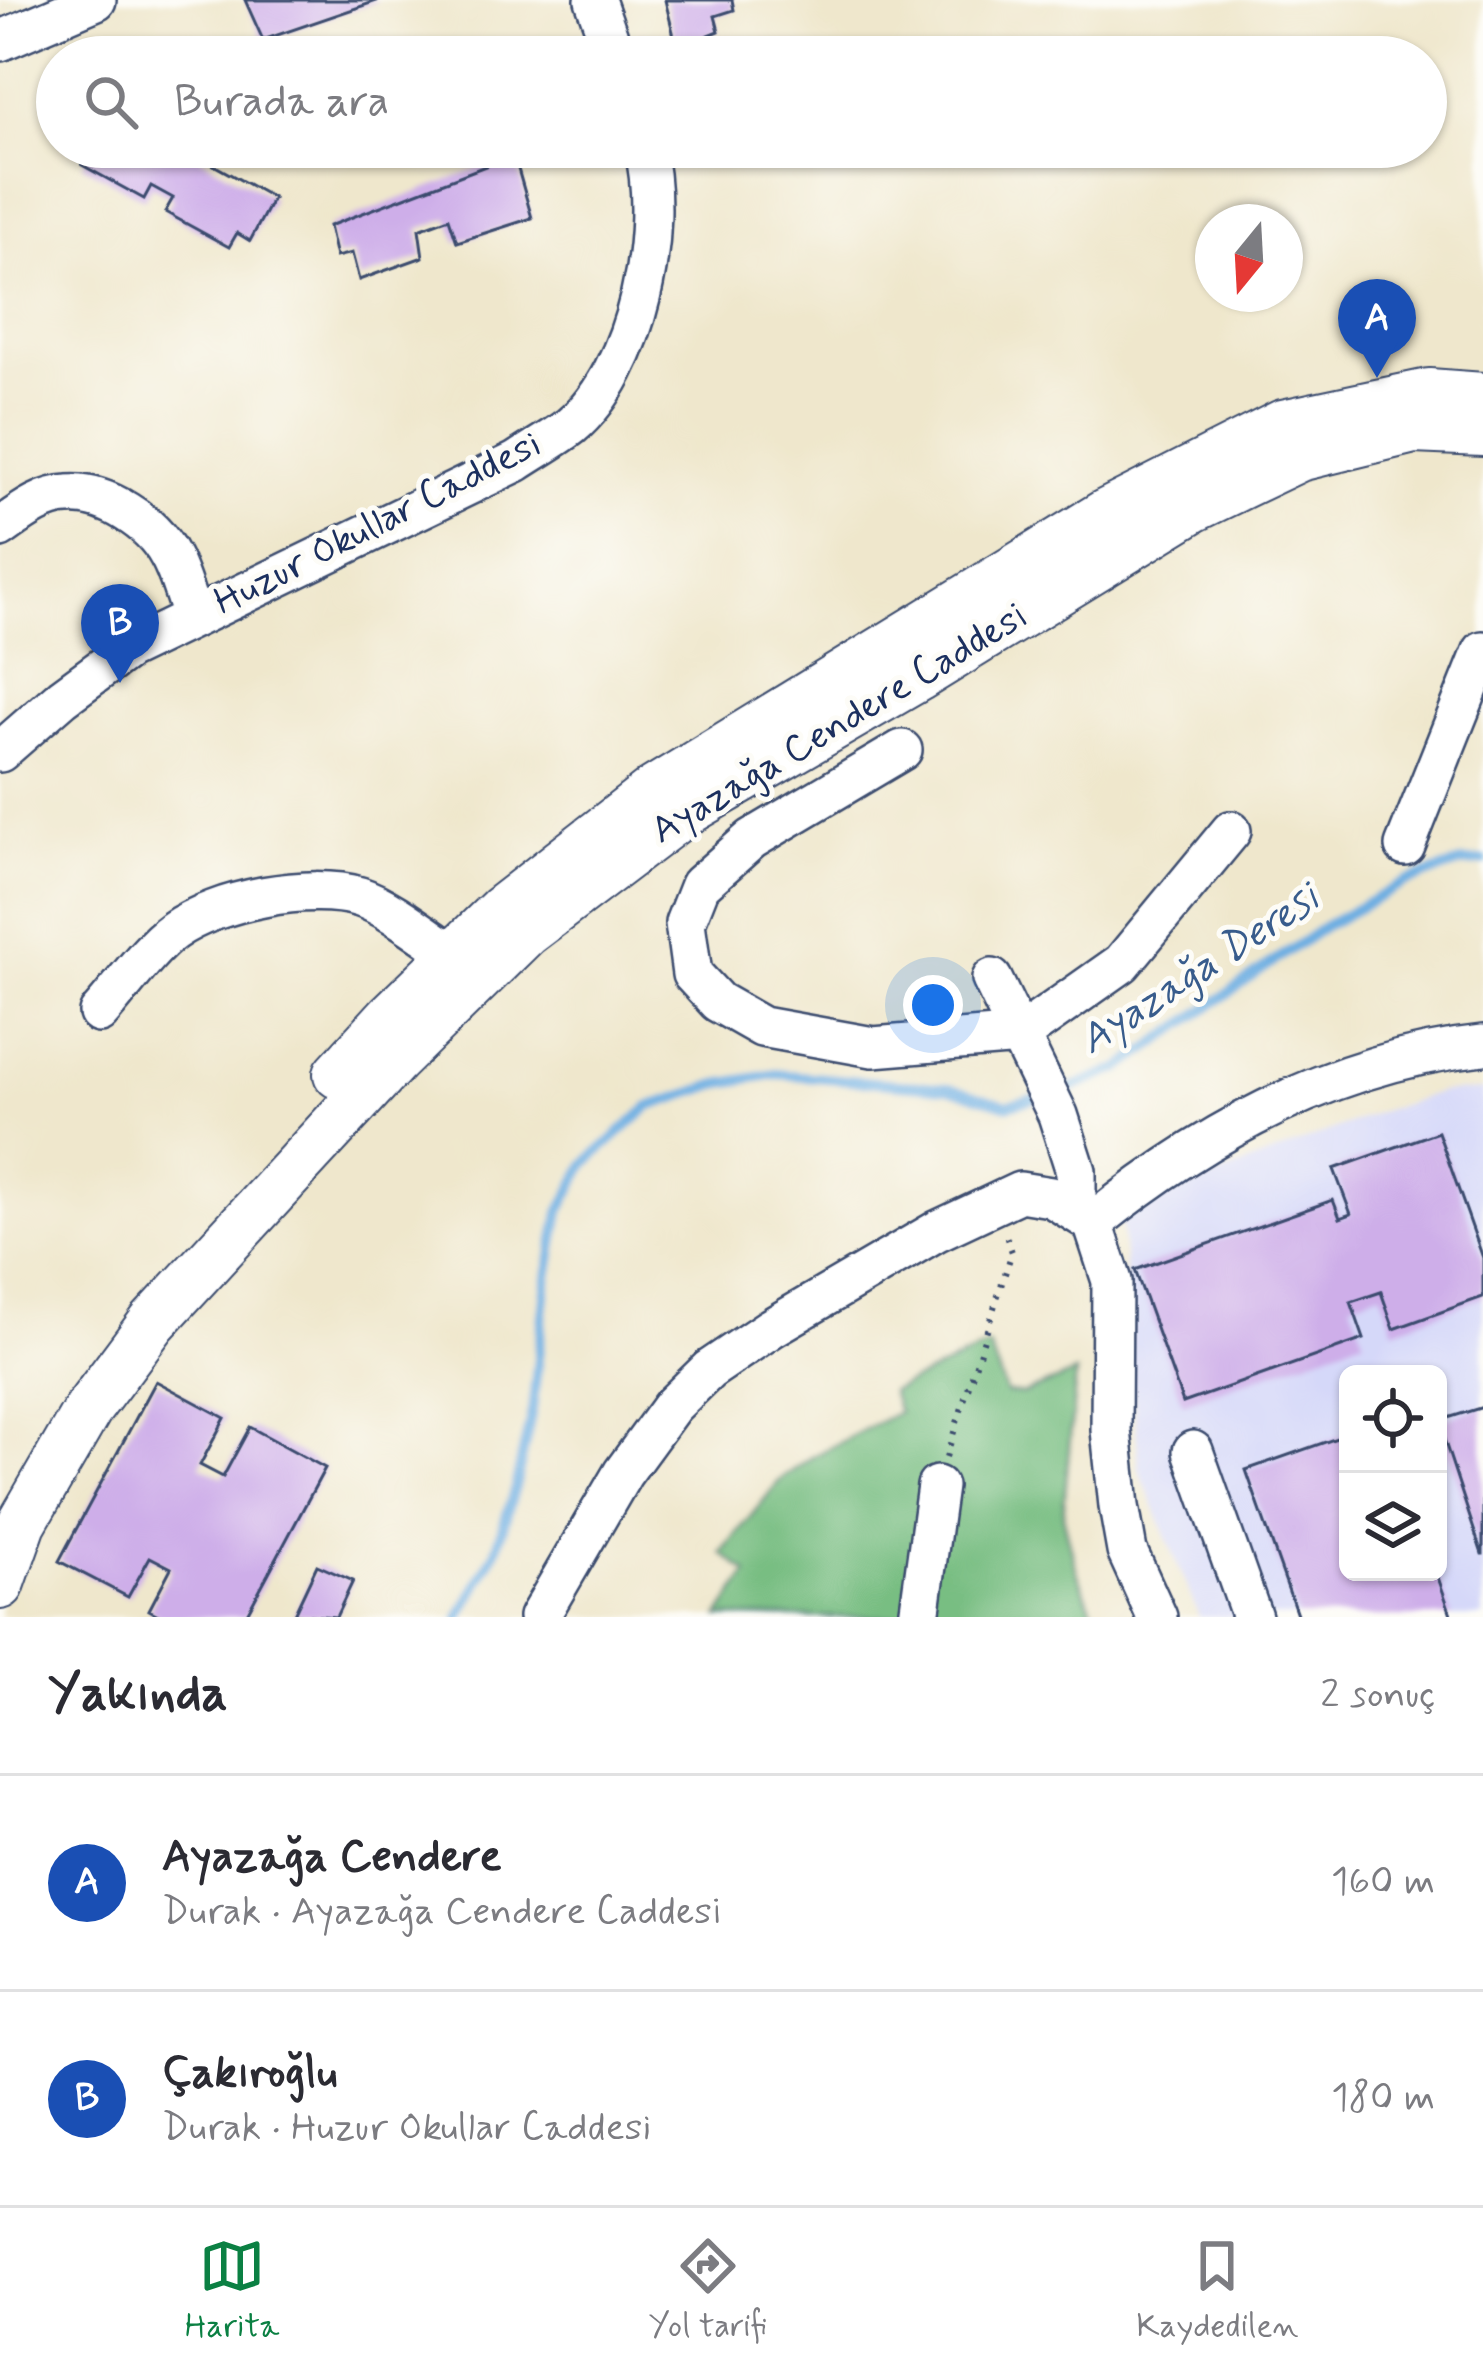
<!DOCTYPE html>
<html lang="tr">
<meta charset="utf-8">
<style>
body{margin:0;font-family:Mynerve,sans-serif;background:#f2f2f3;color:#2b2b33}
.controls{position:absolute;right:36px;bottom:36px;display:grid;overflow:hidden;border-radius:18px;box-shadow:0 3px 9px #0004}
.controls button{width:108px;height:108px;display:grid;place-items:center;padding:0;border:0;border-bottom:3px solid #e1e1e2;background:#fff;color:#2b2b33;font:60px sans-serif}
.compass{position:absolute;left:1195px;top:204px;width:108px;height:108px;border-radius:50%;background:#fff;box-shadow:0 3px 9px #0004;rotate:198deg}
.you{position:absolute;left:933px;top:1005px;width:42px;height:42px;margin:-30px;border:9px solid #fff;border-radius:50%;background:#1a73e8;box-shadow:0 0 0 18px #1a73e833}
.badge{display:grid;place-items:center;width:78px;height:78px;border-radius:50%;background:#0b8043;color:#fff;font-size:39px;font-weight:700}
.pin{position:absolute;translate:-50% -99px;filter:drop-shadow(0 3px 6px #0008)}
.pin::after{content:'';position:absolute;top:63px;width:42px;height:36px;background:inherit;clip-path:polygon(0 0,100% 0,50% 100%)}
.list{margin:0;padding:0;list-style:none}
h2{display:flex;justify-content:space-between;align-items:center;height:156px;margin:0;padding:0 48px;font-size:51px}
h2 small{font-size:39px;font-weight:400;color:#7c7c81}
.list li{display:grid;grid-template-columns:78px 1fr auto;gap:36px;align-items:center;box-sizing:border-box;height:216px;padding:0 48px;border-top:3px solid #e1e1e2}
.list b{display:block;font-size:45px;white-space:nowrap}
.list p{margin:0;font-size:39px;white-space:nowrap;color:#7c7c81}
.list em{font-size:39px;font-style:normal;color:#7c7c81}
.icon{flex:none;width:66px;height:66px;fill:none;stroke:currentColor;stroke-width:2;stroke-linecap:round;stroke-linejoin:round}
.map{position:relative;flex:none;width:1483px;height:1617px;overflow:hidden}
.search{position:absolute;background:#fff;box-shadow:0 3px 9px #0004;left:36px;right:36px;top:36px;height:132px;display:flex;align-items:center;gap:30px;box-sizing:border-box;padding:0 42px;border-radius:66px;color:#7c7c81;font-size:45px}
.sheet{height:588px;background:#fff}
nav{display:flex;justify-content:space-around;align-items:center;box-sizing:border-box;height:168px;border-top:3px solid #e1e1e2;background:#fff;font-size:33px;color:#7c7c81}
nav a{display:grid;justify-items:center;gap:6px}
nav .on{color:#0b8043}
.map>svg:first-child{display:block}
.built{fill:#d5d8f9;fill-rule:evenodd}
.forest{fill:#78be82;stroke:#4a7670;stroke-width:3}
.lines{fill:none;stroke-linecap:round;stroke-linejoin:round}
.stream{stroke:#6eafe2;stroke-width:10}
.building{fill:#ceaee9}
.minor-casing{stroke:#3b4b6e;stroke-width:44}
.major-casing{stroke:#3b4b6e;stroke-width:52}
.path{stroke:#3b4b6e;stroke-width:6;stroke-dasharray:3 9;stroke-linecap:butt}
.minor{stroke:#fff;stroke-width:39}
.major{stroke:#fff;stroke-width:48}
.labels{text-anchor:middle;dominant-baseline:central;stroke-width:10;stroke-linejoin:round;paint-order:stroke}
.street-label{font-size:39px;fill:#1b2f5e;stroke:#fdfcf7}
.water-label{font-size:42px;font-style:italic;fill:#385c8c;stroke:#fdfcf7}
</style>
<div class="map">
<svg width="1483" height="1617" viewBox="0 0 1483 1617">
<rect width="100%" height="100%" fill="#fdfcf7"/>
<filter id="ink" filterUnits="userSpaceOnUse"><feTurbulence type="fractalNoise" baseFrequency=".00833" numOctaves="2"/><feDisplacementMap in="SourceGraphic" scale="24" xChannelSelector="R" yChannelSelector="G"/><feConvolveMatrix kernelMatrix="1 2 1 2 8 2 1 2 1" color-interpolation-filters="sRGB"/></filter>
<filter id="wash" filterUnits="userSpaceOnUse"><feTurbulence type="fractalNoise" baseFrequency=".004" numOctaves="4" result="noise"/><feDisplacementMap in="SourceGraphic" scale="48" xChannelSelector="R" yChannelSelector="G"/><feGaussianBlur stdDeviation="2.7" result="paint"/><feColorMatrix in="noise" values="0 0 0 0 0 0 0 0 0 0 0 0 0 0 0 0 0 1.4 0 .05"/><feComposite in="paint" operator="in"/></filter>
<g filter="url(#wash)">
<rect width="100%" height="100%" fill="#efe7cc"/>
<path class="built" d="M 1483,1090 L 1483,1617 L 1199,1617 L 1139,1469 L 1121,1215 L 1375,1113 L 1441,1092 ZM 1348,1374 L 1438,1374 L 1438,1572 L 1348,1572 Z"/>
<path class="forest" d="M 989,1346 L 1006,1393 L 1023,1394 L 1076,1373 L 1063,1515 L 1077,1572 L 1095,1617 L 719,1617 L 748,1573 L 721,1553 L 780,1480 L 812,1457 L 898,1412 L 891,1391 Z"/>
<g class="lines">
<path class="stream" d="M 460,1617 L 496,1550 L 516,1484 L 532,1411 L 546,1288 L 560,1212 L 586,1163 L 649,1107 L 718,1084 L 776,1074 L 948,1088 L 1008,1105 L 1068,1090 L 1121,1068 L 1325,926 L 1406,882 L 1461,863 L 1483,861"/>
</g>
<g id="blocks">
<path class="building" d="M 245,0 L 377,0 L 377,1 L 263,40 Z
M 665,0 L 732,0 L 734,10 L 715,16 L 719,31 L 677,48 Z
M 84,147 L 181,147 L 273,198 L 250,241 L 237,233 L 229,247 L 165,212 L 173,198 L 151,186 L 144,199 L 82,165 L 91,150 Z
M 514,155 L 532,218 L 457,242 L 449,218 L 419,229 L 423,257 L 359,280 L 352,253 L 336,257 L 329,226 Z
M 1438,1132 L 1483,1258 L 1483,1297 L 1394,1329 L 1381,1292 L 1351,1302 L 1364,1339 L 1183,1403 L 1135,1270 L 1333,1200 L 1340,1218 L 1351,1214 L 1334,1169 Z
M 156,1381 L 225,1418 L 200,1465 L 223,1477 L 250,1427 L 325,1468 L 245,1617 L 162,1617 L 149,1610 L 171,1568 L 150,1557 L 128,1597 L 59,1561 Z
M 1483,1407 L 1483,1554 L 1482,1554 L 1438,1421 Z
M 1348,1434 L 1348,1572 L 1436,1572 L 1452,1617 L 1298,1617 L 1246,1470 Z
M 317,1565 L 353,1581 L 336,1617 L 294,1614 Z"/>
</g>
</g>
<g filter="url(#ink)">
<use href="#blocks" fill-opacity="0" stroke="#3b4b6e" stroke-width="3"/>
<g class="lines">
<g class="minor-casing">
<path id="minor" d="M 595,0 L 615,57
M 0,41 L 96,0
M 0,528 C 20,514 42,496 68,495 C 106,492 152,523 169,555 C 180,574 185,598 193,618
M 902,750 L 752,839 L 700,885 L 685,923 L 692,974 L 718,1002 L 762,1027 L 873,1047 L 1020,1035 L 1122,963 L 1231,831
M 0,752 L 63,697 L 127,650 L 516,462 C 534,450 554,439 571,426 C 638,370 665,228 644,147
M 1405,846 L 1483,651
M 992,979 L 1058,1115 L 1076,1171 L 1076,1211
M 99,1013 C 121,989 148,949 173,931 C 216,900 310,882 360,897 C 388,906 428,938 454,955
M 1093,1223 C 1206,1131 1336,1061 1483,1045
M 1193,1451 L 1252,1617
M 539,1617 L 623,1473 L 672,1406 L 709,1370 L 771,1328 L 937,1231 L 1020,1192 L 1051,1197 L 1093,1223 L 1112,1281 L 1111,1430 L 1119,1506 L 1127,1551 L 1157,1617
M 919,1617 L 937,1486"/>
</g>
<g class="major-casing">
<path id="major" d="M 338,1074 L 391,1016 L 501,910 L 655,790 L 1105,514 L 1283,424 L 1429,393 L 1483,397
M 0,1585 L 22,1523 L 88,1409 L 153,1322 L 394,1061 L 526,932 L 682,814 L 918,677 L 1193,508 L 1299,457 L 1414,429 L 1483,432"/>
</g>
<path class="path" d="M 946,1457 L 1012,1252 L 1006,1236"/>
<use href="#minor" class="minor"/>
<use href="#major" class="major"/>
</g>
</g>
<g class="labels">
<g class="street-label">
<text transform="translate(378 524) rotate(-27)">Huzur Okullar Caddesi</text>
<text transform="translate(840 724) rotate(-31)">Ayazağa Cendere Caddesi</text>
</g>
<g class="water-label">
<text transform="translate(1200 970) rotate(-33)">Ayazağa Deresi</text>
</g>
</g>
</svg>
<div class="controls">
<button><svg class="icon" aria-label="locate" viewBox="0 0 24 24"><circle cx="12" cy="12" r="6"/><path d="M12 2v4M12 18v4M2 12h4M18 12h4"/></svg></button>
<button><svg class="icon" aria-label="layers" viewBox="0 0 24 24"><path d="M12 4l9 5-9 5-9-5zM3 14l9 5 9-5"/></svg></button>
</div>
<svg class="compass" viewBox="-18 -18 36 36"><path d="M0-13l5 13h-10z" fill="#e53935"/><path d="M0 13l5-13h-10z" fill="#7c7c81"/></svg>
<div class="you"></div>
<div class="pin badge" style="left:1377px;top:378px;background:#1a4fb4">A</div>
<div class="pin badge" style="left:120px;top:683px;background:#1a4fb4">B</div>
<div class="search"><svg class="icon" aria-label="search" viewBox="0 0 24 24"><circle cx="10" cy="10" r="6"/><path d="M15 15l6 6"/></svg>Burada ara</div>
</div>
<section class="sheet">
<h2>Yakında<small>2 sonuç</small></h2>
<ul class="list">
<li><span class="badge" style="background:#1a4fb4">A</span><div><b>Ayazağa Cendere</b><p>Durak · Ayazağa Cendere Caddesi</p></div><em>160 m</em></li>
<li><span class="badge" style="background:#1a4fb4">B</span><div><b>Çakıroğlu</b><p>Durak · Huzur Okullar Caddesi</p></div><em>180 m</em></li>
</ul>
</section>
<nav>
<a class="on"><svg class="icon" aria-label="map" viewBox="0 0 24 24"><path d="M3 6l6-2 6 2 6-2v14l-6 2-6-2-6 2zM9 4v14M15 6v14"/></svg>Harita</a>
<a><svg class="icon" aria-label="directions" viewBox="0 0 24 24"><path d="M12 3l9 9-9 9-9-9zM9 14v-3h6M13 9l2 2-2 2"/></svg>Yol tarifi</a>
<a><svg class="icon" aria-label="saved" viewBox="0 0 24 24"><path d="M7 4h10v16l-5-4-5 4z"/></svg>Kaydedilen</a>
</nav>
